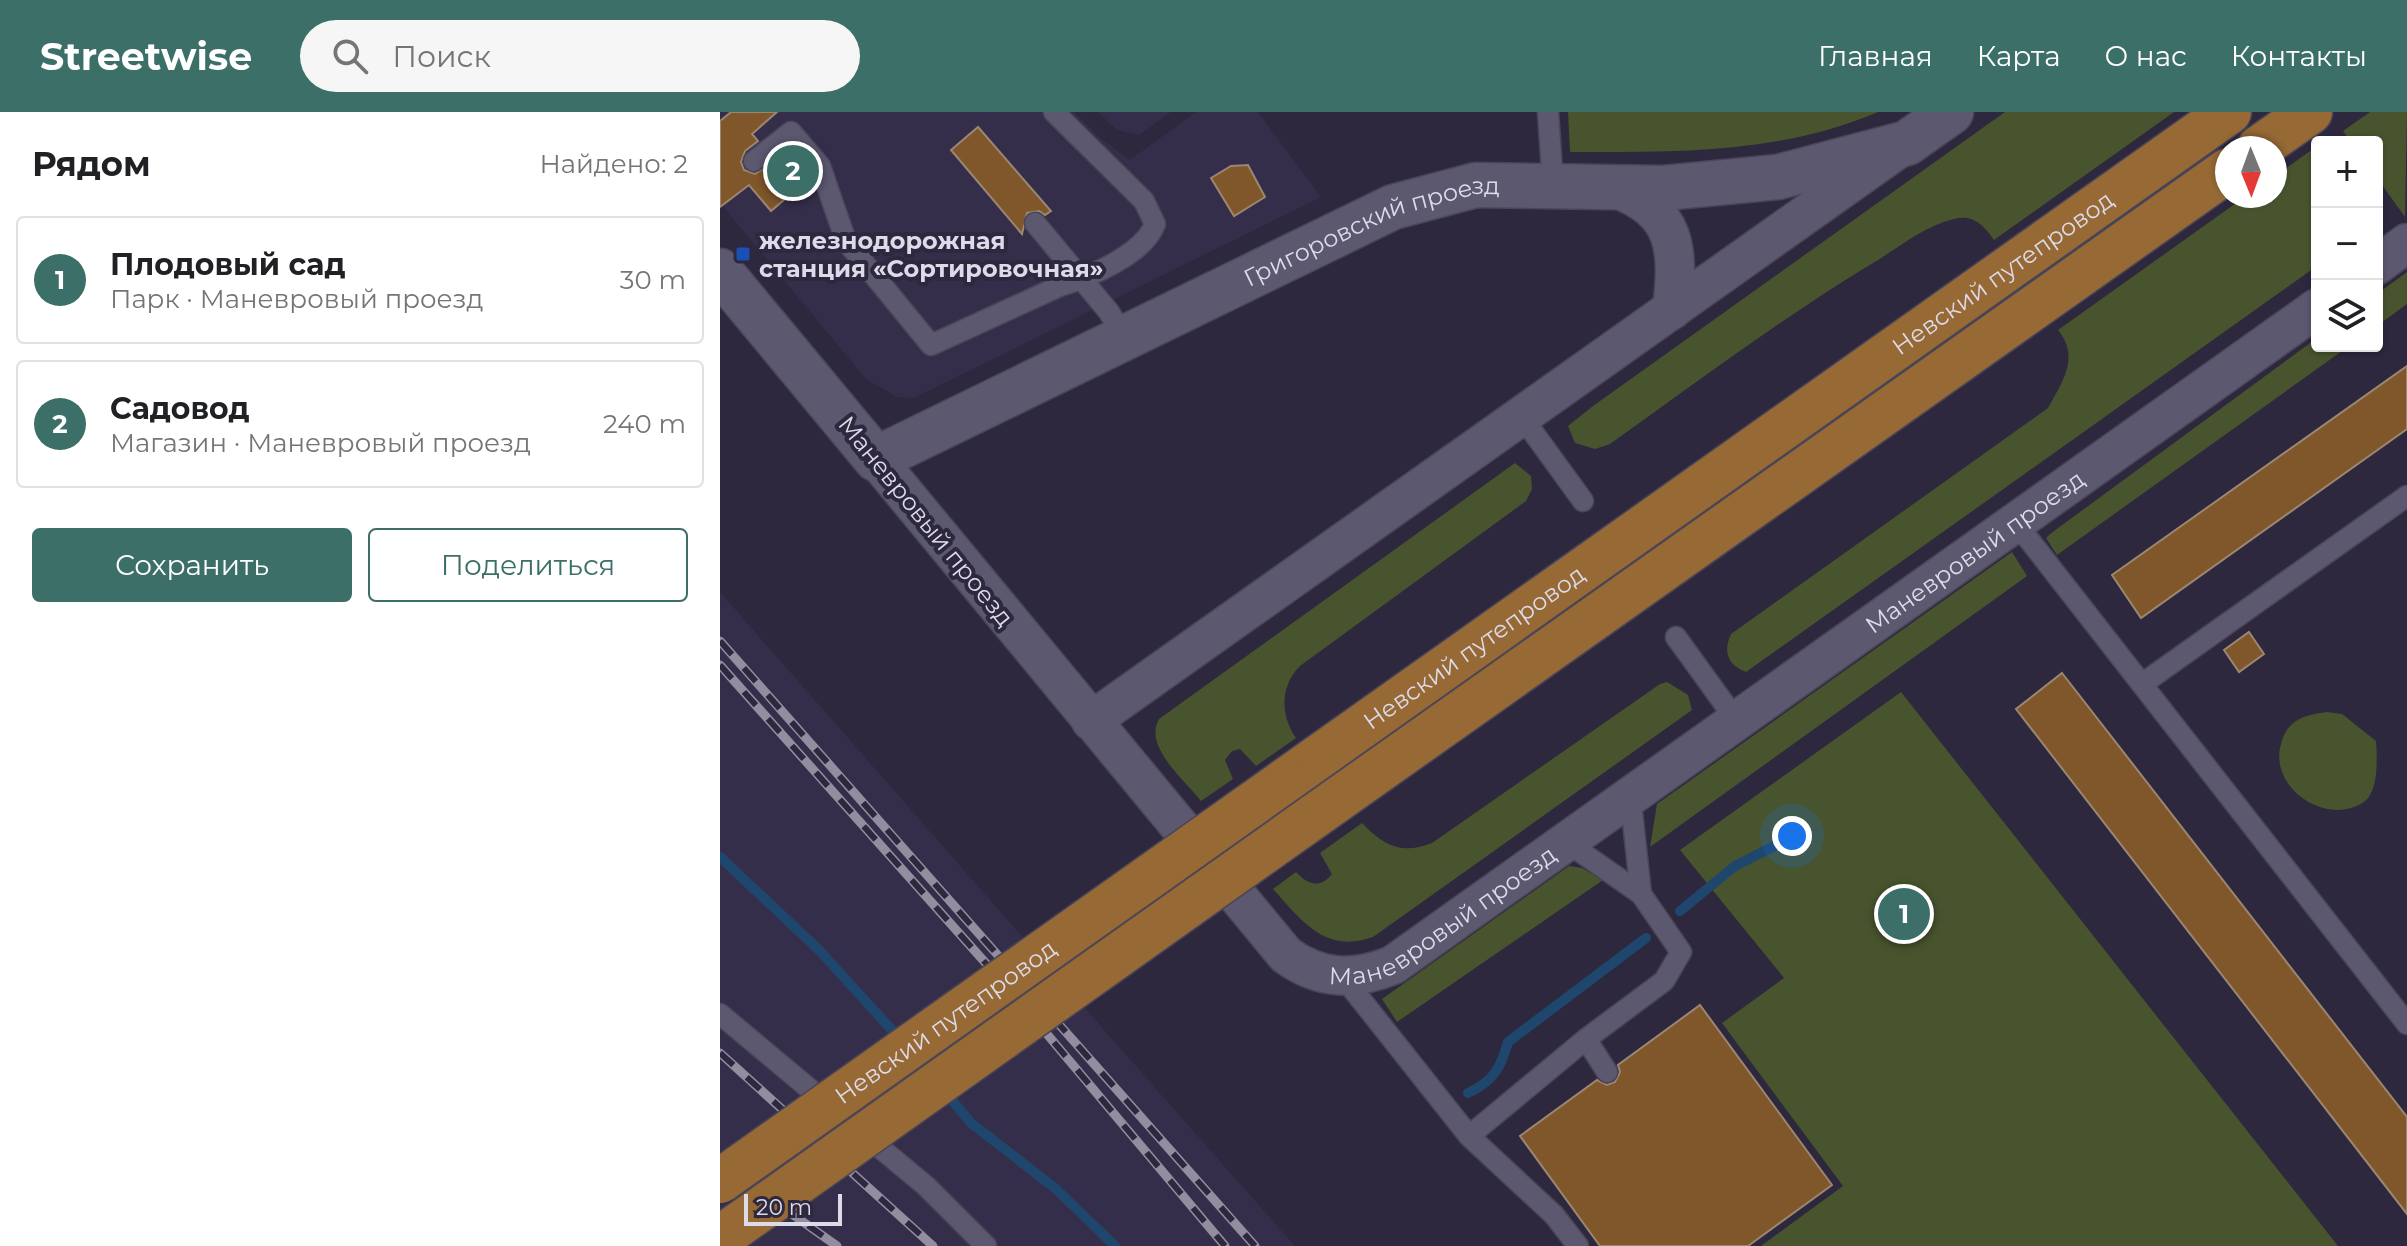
<!DOCTYPE html>
<html lang="ru">
<meta charset="utf-8">
<style>
body{margin:0;font-family:Montserrat,sans-serif;background:#f6f6f6;color:#202124}
.controls{position:absolute;right:24px;top:24px;display:grid;overflow:hidden;border-radius:8px;box-shadow:0 2px 6px #0004}
.controls button{width:72px;height:72px;display:grid;place-items:center;padding:0;border:0;border-bottom:2px solid #e0e0e0;background:#fff;color:#202124;font:40px sans-serif}
.compass{position:absolute;left:1495px;top:24px;width:72px;height:72px;border-radius:50%;background:#fff;box-shadow:0 2px 6px #0004;rotate:179deg}
.scale{position:absolute;left:24px;bottom:20px;width:98px;box-sizing:border-box;padding-left:8px;border:4px solid #dddae9;border-top:0;font-size:22px;line-height:28px;white-space:nowrap;color:#dddae9;-webkit-text-stroke:6px #2d283e;paint-order:stroke}
.you{position:absolute;left:1072px;top:724px;width:28px;height:28px;margin:-20px;border:6px solid #fff;border-radius:50%;background:#1a73e8;box-shadow:0 0 0 12px #1a73e833}
.badge{display:grid;place-items:center;width:52px;height:52px;border-radius:50%;background:#3b6f68;color:#fff;font-size:26px;font-weight:700}
.pin{position:absolute;translate:-50% -50%;border:4px solid #fff;box-shadow:0 2px 8px #0006}
.list{margin:0;padding:0;list-style:none}
h2{display:flex;justify-content:space-between;align-items:center;height:104px;margin:0;padding:0 32px;font-size:34px}
h2 small{font-size:26px;font-weight:400;color:#757577}
.list li{display:grid;grid-template-columns:52px 1fr auto;gap:24px;align-items:center;box-sizing:border-box;height:128px;margin:0 16px 16px;padding:0 16px;border:2px solid #e0e0e0;border-radius:8px}
.list b{display:block;font-size:30px;white-space:nowrap}
.list p{margin:0;font-size:26px;white-space:nowrap;color:#757577}
.list em{font-size:26px;font-style:normal;color:#757577}
.actions{display:flex;gap:16px;padding:24px 32px}
.actions a{flex:1;padding:18px 0;border:2px solid #3b6f68;border-radius:8px;text-align:center;font-size:28px;color:#3b6f68}
.actions .main{background:#3b6f68;color:#fff}
.icon{flex:none;width:44px;height:44px;fill:none;stroke:currentColor;stroke-width:2;stroke-linecap:round;stroke-linejoin:round}
.map{position:relative;flex:none;width:1687px;height:1134px;overflow:hidden}
header{display:flex;align-items:center;gap:48px;box-sizing:border-box;height:112px;padding:0 40px;background:#3b6f68;color:#fff}
header strong{font-size:38px}
nav{display:flex;gap:44px;margin-inline-start:auto;font-size:28px}
.search{width:560px;height:72px;background:#f6f6f6;display:flex;align-items:center;gap:20px;box-sizing:border-box;padding:0 28px;border-radius:44px;color:#757577;font-size:30px}
main{display:flex}
aside{flex:1;background:#fff}
.map>svg:first-child{display:block}
.built{fill:#352e4a}
.green{fill:#48542e}
.lines{fill:none;stroke-linecap:round;stroke-linejoin:round}
.stream{stroke:#1f476e;stroke-width:10}
.building{fill:#80572b;stroke:#9b8671;stroke-width:2}
.service-casing{stroke:#4a4557;stroke-width:23}
.minor-casing{stroke:#4a4557;stroke-width:41}
.tertiary-casing{stroke:#4a4557;stroke-width:47}
.primary-casing{stroke:#4a4557;stroke-width:47}
.service{stroke:#5c5870;stroke-width:20}
.minor{stroke:#5c5870;stroke-width:38}
.tertiary{stroke:#5c5870;stroke-width:44}
.primary{stroke:#966935;stroke-width:44}
.rail-casing{stroke:#928ea0;stroke-width:9}
.rail{stroke:#2d283e;stroke-width:6;stroke-dasharray:18;stroke-linecap:butt}
.primary-bridge-casing{stroke:#4a4557;stroke-width:47;stroke-linecap:butt}
.primary-bridge{stroke:#966935;stroke-width:44}
.transit-dot{fill:#1a4fb4;stroke:#2d283e;stroke-width:3}
.labels{text-anchor:middle;dominant-baseline:central;stroke-width:8;stroke-linejoin:round;paint-order:stroke}
.street-label{font-size:24px;fill:#dddae9;stroke:#2d283e}
.poi-label{font-size:24px;font-weight:bold;fill:#dddae9;stroke:#2d283e;text-anchor:start}
</style>
<header>
<strong>Streetwise</strong>
<div class="search"><svg class="icon" aria-label="search" viewBox="0 0 24 24"><circle cx="10" cy="10" r="6"/><path d="M15 15l6 6"/></svg>Поиск</div>
<nav><a>Главная</a><a>Карта</a><a>О нас</a><a>Контакты</a></nav>
</header>
<main>
<aside>
<h2>Рядом<small>Найдено: 2</small></h2>
<ul class="list">
<li><span class="badge">1</span><div><b>Плодовый сад</b><p>Парк · Маневровый проезд</p></div><em>30 m</em></li>
<li><span class="badge">2</span><div><b>Садовод</b><p>Магазин · Маневровый проезд</p></div><em>240 m</em></li>
</ul>
<div class="actions"><a class="main">Сохранить</a><a>Поделиться</a></div>
</aside>
<div class="map">
<svg width="1687" height="1134" viewBox="0 0 1687 1134">
<rect width="100%" height="100%" fill="#2d283e"/>
<path class="built" d="M 0,0 L 354,0 L 378,24 L 410,48 L 476,0 L 538,0 L 601,85 L 194,286 L 177,285 L 146,267 L 0,91 Z
M 378,0 L 451,0 L 419,23 L 397,18 Z
M 0,480 L 400,936 L 575,1134 L 0,1134 Z"/>
<path class="green" d="M 848,0 L 1158,0 C 1061,42 954,40 850,40 Z
M 1285,0 L 1454,0 L 1274,128 C 1264,114 1254,102 1234,107 C 1206,113 1178,136 1153,151 C 1062,206 977,270 890,332 L 875,337 L 855,331 L 848,314 L 873,294 Z
M 1650,0 L 1687,0 L 1685,105 L 1657,66 L 1657,30 L 1631,30 L 1623,19 Z
M 1597,34 L 1597,154 L 1026,560 C 1007,553 1003,539 1011,522 L 1328,296 C 1343,269 1360,245 1338,218 L 1526,84 L 1555,84 L 1555,64 Z
M 1687,160 L 1687,192 L 1657,214 L 1657,182 Z
M 1597,226 L 1597,234 L 1629,234 L 1337,443 L 1326,426 L 1330,422 Z
M 795,351 L 811,364 L 812,377 L 806,389 L 580,554 C 560,574 560,603 576,626 L 536,654 L 520,637 L 512,639 L 505,648 L 513,667 L 481,689 C 465,668 423,635 439,607 Z
M 1292,440 L 1307,464 L 930,735 L 937,692 Z
M 947,570 L 968,583 L 972,598 L 653,825 C 605,842 582,809 553,777 L 576,760 C 588,773 600,777 612,762 L 600,741 L 642,711 C 664,734 682,743 712,731 L 940,572 Z
M 1181,580 L 1618,1134 L 1041,1134 L 1123,1074 L 1002,911 L 1064,866 L 960,738 Z
M 1607,600 L 1622,602 L 1656,629 C 1657,644 1659,678 1645,689 C 1609,716 1548,677 1561,632 C 1567,608 1584,603 1607,600 Z
M 849,754 L 862,756 L 883,768 L 677,910 L 662,887 Z"/>
<g class="lines">
<path class="stream" d="M 0,745 L 99,838 L 181,928
M 960,799 L 1015,754 L 1066,728
M 225,980 L 251,1011 L 336,1077 L 395,1134
M 748,981 C 774,969 781,955 788,930 L 926,826"/>
</g>
<path class="building" d="M 11,0 L 57,0 L 32,22 L 38,29 L 25,39 L 21,50 L 24,58 L 35,62 L 55,49 L 78,76 L 51,99 L 29,73 L 0,95 L 0,9 Z
M 258,15 L 331,99 L 325,103 L 319,99 L 307,101 L 302,122 L 231,38 Z
M 528,53 L 545,85 L 514,104 L 491,66 L 511,54 Z
M 1687,254 L 1687,317 L 1421,506 L 1392,463 Z
M 1529,520 L 1544,542 L 1519,560 L 1504,538 Z
M 1342,561 L 1687,1005 L 1687,1102 L 1296,597 Z
M 980,893 L 1112,1073 L 1028,1134 L 880,1134 L 800,1024 L 877,968 L 887,973 L 895,970 L 900,960 L 898,953 Z"/>
<g class="lines">
<g class="service-casing">
<path id="service" d="M 828,0 L 833,74
M 34,49 L 71,20 L 100,54 L 126,129 L 211,233 L 340,174 C 370,165 424,142 435,112 L 424,89 L 334,0
M 315,111 L 389,200 L 404,225
M 802,305 L 863,389
M 1296,411 L 1687,912
M 956,525 L 1016,608
M 1422,572 L 1687,384
M 910,682 L 921,782
M 845,729 L 921,782 L 961,840 L 944,869 L 866,927
M 623,865 L 749,1024 L 834,1103 L 858,1134
M 0,902 L 110,994
M 141,1020 L 206,1074 L 266,1134
M 749,1024 L 866,927 L 887,960"/>
</g>
<g class="minor-casing">
<g id="minor">
<path d="M 894,76 C 958,99 959,138 952,198"/>
<path d="M 1657,153 L 1687,131"/>
<path id="s1" d="M 156,347 L 566,843 C 600,868 634,869 673,853 L 1597,196"/>
<path d="M 371,609 L 1178,37"/>
</g>
</g>
<g class="tertiary-casing">
<g id="tertiary">
<path id="s2" d="M 0,159 L 156,347 L 673,95 L 756,73 L 944,76 L 1058,65 L 1187,31 L 1231,0"/>
</g>
</g>
<g class="primary-casing">
<g id="primary">
<path d="M 1539,36 L 1590,0"/>
<path id="s3" d="M 566,668 L 1509,0"/>
<path d="M 593,705 L 1507,59"/>
</g>
</g>
<use href="#service" class="service"/>
<use href="#minor" class="minor"/>
<use href="#tertiary" class="tertiary"/>
<use href="#primary" class="primary"/>
<g class="rail-casing">
<path id="rail" d="M 0,529 L 535,1134
M 0,553 L 295,884 L 505,1134
M 0,941 L 213,1134
M 0,1051 L 117,1134"/>
</g>
<use href="#rail" class="rail"/>
<g class="primary-bridge-casing">
<g id="primary-bridge">
<path id="s4" d="M 0,1069 L 566,668"/>
<path d="M 0,1126 L 593,705"/>
</g>
</g>
<use href="#primary-bridge" class="primary-bridge"/>
</g>
<rect class="transit-dot" x="15" y="134" width="16" height="16" rx="4"/>
<g class="labels">
<g class="street-label">
<text stroke="none"><textPath href="#s2" startOffset="792">Григоровский проезд</textPath></text>
<text stroke="none"><textPath href="#s3" startOffset="878">Невский путепровод</textPath></text>
<text transform="translate(206 409) rotate(51)">Маневровый проезд</text>
<text stroke="none"><textPath href="#s1" startOffset="1470">Маневровый проезд</textPath></text>
<text stroke="none"><textPath href="#s3" startOffset="230">Невский путепровод</textPath></text>
<text stroke="none"><textPath href="#s1" startOffset="822">Маневровый проезд</textPath></text>
<text stroke="none"><textPath href="#s4" startOffset="276">Невский путепровод</textPath></text>
</g>
<g class="poi-label">
<text x="39" y="128">железнодорожная<tspan x="39" dy="28">станция «Сортировочная»</tspan></text>
</g>
</g>
</svg>
<div class="controls">
<button>+</button>
<button>−</button>
<button><svg class="icon" aria-label="layers" viewBox="0 0 24 24"><path d="M12 4l9 5-9 5-9-5zM3 14l9 5 9-5"/></svg></button>
</div>
<svg class="compass" viewBox="-18 -18 36 36"><path d="M0-13l5 13h-10z" fill="#e53935"/><path d="M0 13l5-13h-10z" fill="#757577"/></svg>
<div class="scale">20 m</div>
<div class="you"></div>
<div class="pin badge" style="left:1184px;top:802px">1</div>
<div class="pin badge" style="left:73px;top:59px">2</div>
</div>
</main>
